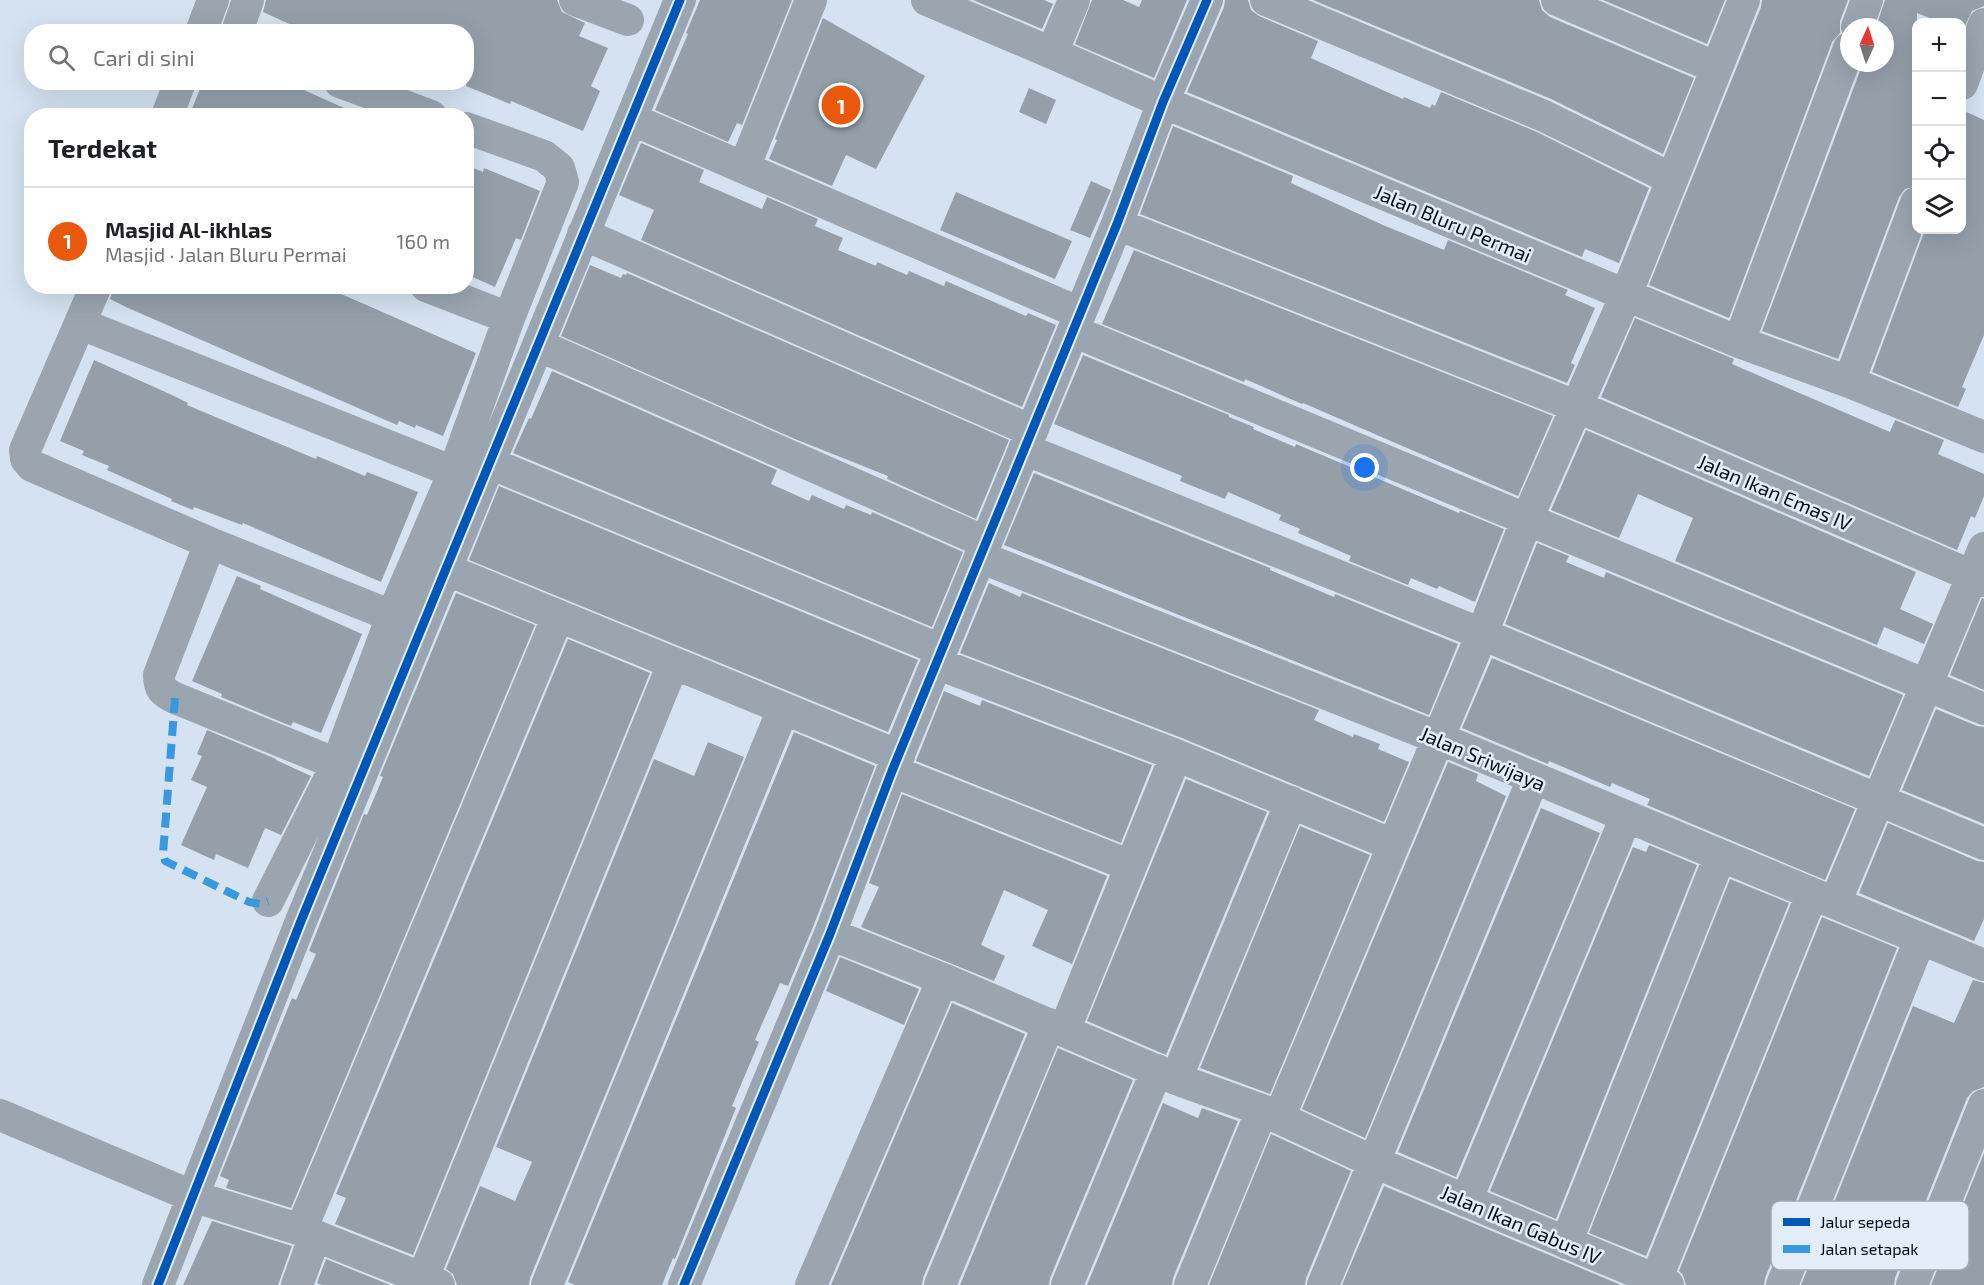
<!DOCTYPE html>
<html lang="id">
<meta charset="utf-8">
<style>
body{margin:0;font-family:"Exo 2",sans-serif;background:#f2f2f2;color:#202124}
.controls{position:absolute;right:18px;top:18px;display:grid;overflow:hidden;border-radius:12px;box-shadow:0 6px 24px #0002}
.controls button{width:54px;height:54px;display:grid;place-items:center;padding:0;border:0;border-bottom:2px solid #e0e0e0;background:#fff;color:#202124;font:30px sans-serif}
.compass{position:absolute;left:1840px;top:18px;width:54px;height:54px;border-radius:50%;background:#fff;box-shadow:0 6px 24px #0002;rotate:3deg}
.you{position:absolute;left:1365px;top:468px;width:21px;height:21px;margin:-15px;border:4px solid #fff;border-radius:50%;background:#1a73e8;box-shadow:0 0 0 9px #1a73e833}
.badge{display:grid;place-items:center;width:39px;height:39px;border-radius:50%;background:#ea580c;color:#fff;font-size:20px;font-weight:700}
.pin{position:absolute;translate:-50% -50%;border:3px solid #fff;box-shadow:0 2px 6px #0006}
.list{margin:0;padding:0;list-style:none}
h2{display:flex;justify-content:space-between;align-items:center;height:78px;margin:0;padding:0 24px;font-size:26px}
h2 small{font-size:20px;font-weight:400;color:#757577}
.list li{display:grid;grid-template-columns:39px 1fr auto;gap:18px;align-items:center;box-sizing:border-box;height:108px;padding:0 24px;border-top:2px solid #e0e0e0}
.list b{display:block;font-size:22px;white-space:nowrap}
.list p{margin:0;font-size:20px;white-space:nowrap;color:#757577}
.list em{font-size:20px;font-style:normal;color:#757577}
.icon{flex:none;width:33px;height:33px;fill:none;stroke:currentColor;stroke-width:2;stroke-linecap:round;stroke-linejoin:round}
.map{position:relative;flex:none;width:1984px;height:1285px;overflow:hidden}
.search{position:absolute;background:#fff;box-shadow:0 6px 24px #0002;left:24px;top:24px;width:450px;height:66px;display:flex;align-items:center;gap:15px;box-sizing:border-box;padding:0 21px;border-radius:24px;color:#757577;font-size:22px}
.panel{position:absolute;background:#fff;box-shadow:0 6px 24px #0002;left:24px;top:108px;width:450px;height:186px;border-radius:24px}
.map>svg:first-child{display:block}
.building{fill:#949faa}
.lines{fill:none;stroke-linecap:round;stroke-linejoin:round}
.minor{stroke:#9aa5b0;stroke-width:32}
.quiet{stroke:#3999df;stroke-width:8;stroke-dasharray:15 8;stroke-linecap:butt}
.cycleway-casing{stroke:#e2edf9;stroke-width:13}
.cycleway{stroke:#0057b8;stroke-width:9}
.labels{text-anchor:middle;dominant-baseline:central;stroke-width:5;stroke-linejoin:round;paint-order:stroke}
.street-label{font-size:20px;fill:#050d16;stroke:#e2edf9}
.key{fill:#e2edf9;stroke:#a0aab5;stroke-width:1.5}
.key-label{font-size:16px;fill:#050d16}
</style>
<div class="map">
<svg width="1984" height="1285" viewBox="0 0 1984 1285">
<rect width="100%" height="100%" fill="#d4e2f1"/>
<path class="building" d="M 266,0 L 557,0 L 562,12 L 585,23 L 579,36 L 608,48 L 591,86 L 600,91 L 583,131 L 511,101 L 510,104 L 466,86 L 466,32 L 307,32 L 263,12 Z
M 700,0 L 792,0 L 742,125 L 737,123 L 728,142 L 655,110 L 688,34 L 686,33 Z
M 973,0 L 1044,0 L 1053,4 L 1042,29 Z
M 1092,0 L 1123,0 L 1139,7 L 1142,0 L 1187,0 L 1154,78 L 1075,44 Z
M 1225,0 L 1248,0 L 1251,10 L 1259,16 L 1318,41 L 1311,58 L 1344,73 L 1403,99 L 1404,97 L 1430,108 L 1432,104 L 1435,106 L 1441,92 L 1537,132 L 1649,188 L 1619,263 L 1585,249 L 1582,257 L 1187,92 L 1224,7 Z
M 1313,0 L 1539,0 L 1542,10 L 1550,17 L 1694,78 L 1663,154 L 1551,99 Z
M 1603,0 L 1725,0 L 1707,44 Z
M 1762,0 L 1848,0 L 1840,21 L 1840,33 L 1832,42 L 1729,318 L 1649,285 L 1761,7 Z
M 1885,0 L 1984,0 L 1984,6 L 1972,11 L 1962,32 L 1962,22 L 1940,22 L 1917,13 L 1917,186 L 1905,189 L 1899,197 L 1838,359 L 1762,331 L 1863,63 L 1885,63 L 1885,27 L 1876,27 Z
M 823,18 L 925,76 L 876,169 L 846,155 L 832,186 L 769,159 L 777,140 L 775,139 Z
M 203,82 L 286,82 L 362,116 L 189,116 Z
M 1029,88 L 1056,100 L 1046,124 L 1019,112 Z
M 1962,110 L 1984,120 L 1984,335 L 1962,387 L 1966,389 L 1958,407 L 1872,372 L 1925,230 L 1962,230 Z
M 1173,126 L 1293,176 L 1291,183 L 1383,225 L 1444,250 L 1448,240 L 1568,290 L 1565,295 L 1595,308 L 1571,363 L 1575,365 L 1567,383 L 1140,214 Z
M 641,143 L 704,170 L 699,182 L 762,209 L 767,197 L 818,219 L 815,226 L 843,238 L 838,250 L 876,266 L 877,262 L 907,275 L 909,271 L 944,286 L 946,281 L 1026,316 L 1028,313 L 1056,325 L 1022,407 L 641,240 L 654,210 L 619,195 Z
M 466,165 L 483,172 L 484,168 L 540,191 L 521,240 L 516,238 L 495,287 L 466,274 Z
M 1091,181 L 1111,190 L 1090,238 L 1070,230 Z
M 956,192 L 1072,241 L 1055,279 L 940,230 Z
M 1134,250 L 1553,416 L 1518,496 L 1303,403 L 1302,404 L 1245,379 L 1244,382 L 1102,324 Z
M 590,265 L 621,278 L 623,274 L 626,275 L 627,273 L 1009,440 L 976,519 L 887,479 L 888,476 L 795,439 L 561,336 Z
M 114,286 L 323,286 L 476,353 L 443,436 L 416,425 L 415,428 L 399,421 L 397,425 L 128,308 L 110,299 Z
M 1635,318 L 1734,359 L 1732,364 L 1890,432 L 1895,420 L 1944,440 L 1938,454 L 1984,474 L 1984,496 L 1975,518 L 1971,516 L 1957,550 L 1601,397 Z
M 1083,355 L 1229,415 L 1229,417 L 1254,427 L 1253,429 L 1295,447 L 1296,444 L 1459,513 L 1460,511 L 1504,529 L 1475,602 L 1439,586 L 1437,589 L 1411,578 L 1408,585 L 1349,561 L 1351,556 L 1298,533 L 1300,529 L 1279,520 L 1281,515 L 1228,492 L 1225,499 L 1180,481 L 1182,476 L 1054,424 Z
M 94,360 L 172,395 L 188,403 L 187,405 L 316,459 L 317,456 L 365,476 L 367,472 L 418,492 L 381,582 L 243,523 L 242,525 L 194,507 L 193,510 L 171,501 L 172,499 L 107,470 L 109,466 L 82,455 L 84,451 L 60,441 Z
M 552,371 L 777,470 L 771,484 L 809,501 L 812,495 L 844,509 L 846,505 L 871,515 L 872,512 L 963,552 L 932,627 L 513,453 L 529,418 L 531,419 Z
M 1586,430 L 1916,572 L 1900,609 L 1933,624 L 1924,644 L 1884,627 L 1877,645 L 1675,561 L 1693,518 L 1638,494 L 1619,538 L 1551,510 Z
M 1034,473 L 1270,568 L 1270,570 L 1334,597 L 1335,594 L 1458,644 L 1429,715 L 1004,545 Z
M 499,486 L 918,660 L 888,732 L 469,560 Z
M 1537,543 L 1569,556 L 1566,562 L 1604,578 L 1606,572 L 1903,695 L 1869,776 L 1505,624 Z
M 237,576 L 261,586 L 260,589 L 362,634 L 321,733 L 293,722 L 291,726 L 221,697 L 222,694 L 192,681 Z
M 989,583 L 1020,597 L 1022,593 L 1319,710 L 1314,720 L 1353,737 L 1354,734 L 1380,744 L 1378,749 L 1409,762 L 1384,822 L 1182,738 L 960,653 Z
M 456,593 L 535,625 L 291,1208 L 226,1188 L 229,1180 L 220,1176 L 292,998 L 296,1000 L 316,954 L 309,951 L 364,814 L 367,815 L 383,777 L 380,776 Z
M 1982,598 L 1984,599 L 1984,690 L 1950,675 Z
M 568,639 L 650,673 L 413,1255 L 335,1224 L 346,1198 L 336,1194 Z
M 1492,658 L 1855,809 L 1825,880 L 1647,805 L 1650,799 L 1612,783 L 1610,787 L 1549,761 L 1548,764 L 1462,728 Z
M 944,691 L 980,706 L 982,700 L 1152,765 L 1121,843 L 916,761 Z
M 1936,709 L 1977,726 L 1984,727 L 1984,824 L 1902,790 Z
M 207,730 L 276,759 L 276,760 L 311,776 L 281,835 L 265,828 L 248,868 L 216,854 L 214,860 L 181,845 L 207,787 L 191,780 L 202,756 L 197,754 Z
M 794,732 L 875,766 L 813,927 L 788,986 L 780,983 L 755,1040 L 759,1042 L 732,1106 L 736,1108 L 675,1259 L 673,1258 L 662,1285 L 575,1285 L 568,1282 Z
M 708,742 L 744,757 L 530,1278 L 529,1285 L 457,1285 L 453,1274 L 446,1269 L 480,1186 L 515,1201 L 532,1162 L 496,1147 L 654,759 L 694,776 Z
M 1448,762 L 1478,774 L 1476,781 L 1506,796 L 1365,1138 L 1302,1109 Z
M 1186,779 L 1267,812 L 1166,1055 L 1087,1021 Z
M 902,794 L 1107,876 L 1072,964 L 1032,946 L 1048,910 L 1004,890 L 981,945 L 1005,956 L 994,981 L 861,927 L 879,887 L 869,883 Z
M 1541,808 L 1600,833 L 1456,1177 L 1398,1152 Z
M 1888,823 L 1977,861 L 1984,862 L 1984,919 L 1974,941 L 1859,893 Z
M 1300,826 L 1370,855 L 1270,1094 L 1200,1068 Z
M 1649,845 L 1697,865 L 1556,1219 L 1490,1191 L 1633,847 L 1646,852 Z
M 1730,879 L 1789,903 L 1646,1256 L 1589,1233 Z
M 1822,917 L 1897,948 L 1765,1278 L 1764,1285 L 1686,1285 L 1683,1275 L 1679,1271 Z
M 840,957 L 919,989 L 904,1025 L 826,991 Z
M 1973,980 L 1984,983 L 1984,1087 L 1973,1091 L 1967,1098 L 1895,1278 L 1894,1285 L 1801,1285 L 1913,1006 L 1954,1023 Z
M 952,1003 L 1025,1034 L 923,1278 L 922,1285 L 831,1285 Z
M 1058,1048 L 1133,1080 L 1050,1278 L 1049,1285 L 960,1285 Z
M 1163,1103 L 1198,1118 L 1202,1108 L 1238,1121 L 1173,1278 L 1172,1285 L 1087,1285 Z
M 1271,1134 L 1351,1171 L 1306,1278 L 1305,1285 L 1209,1285 Z
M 1984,1153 L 1984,1285 L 1931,1285 Z
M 1384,1186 L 1559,1259 L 1621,1285 L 1342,1285 Z
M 212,1221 L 292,1246 L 278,1285 L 183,1285 Z
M 326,1259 L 390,1285 L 322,1285 L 317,1283 Z"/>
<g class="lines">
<path class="minor" d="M 575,0 L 628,20
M 927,0 L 1052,53 L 1163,102 L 1626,295 L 1739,342 L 1849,382 L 1984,437
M 1266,0 L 1544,116 L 1672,179
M 1557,0 L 1717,68
M 1857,27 L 1867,0
M 201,32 L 213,0
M 237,32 L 248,0
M 1052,53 L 1074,0
M 340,82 L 431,116
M 1962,84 L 1984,24
M 167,116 L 180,82
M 631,119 L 1080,313
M 744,168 L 811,0
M 1117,224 L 1578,407 L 1984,581
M 583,234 L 1032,431
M 96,286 L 25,450 L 26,459 L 32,466 L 210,543 L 392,616
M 426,286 L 509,318
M 81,324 L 454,472
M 1073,331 L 1984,709
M 1739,342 L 1849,48
M 538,345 L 985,542
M 1849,382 L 1916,203
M 1024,449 L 1482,634 L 1984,844
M 490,463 L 941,650
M 210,543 L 159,675 C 159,689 163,692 175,698 L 337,764
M 980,557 L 1438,738 L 1984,965
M 445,569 L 899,756
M 936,663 L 1176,755 L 1393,845
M 892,771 L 1131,866
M 268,901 L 337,764 L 392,616 L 454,472 L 509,318 L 563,182 L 559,168 L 544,156 L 466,128
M 1835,903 L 1984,548
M 830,934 L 943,979 L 1176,1079 L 1262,1110 L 1374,1162 L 1668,1285
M 1064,1031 L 1176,755
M 1176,1079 L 1291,802
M 0,1115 L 192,1196 L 301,1230 L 439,1285
M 1279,1118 L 1482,634 L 1527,519 L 1626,295 L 1744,0
M 1466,1201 L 1626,817
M 301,1230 L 558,616
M 1566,1243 L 1720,856
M 1656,1280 L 1812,894
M 158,1285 L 301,921 L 680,0
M 297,1285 L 315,1236
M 420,1285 L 673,664
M 547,1285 L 783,709
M 684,1285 L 830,934 L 892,771 L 1117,224 L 1163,102 L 1207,0
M 811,1285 L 943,979
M 940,1285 L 1049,1024
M 1067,1285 L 1157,1070
M 1190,1285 L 1262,1110
M 1323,1285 L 1533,779
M 1782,1285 L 1920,939
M 1912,1285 L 1984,1105"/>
<path class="quiet" d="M 175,698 L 163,854 L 165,861 L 249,902 L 260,904 L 268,901"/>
<g class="cycleway-casing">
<path id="cycleway" d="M 158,1285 L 301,921 L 680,0
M 684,1285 L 830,934 L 892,771 L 1117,224 L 1163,102 L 1207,0"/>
</g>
<use href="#cycleway" class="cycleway"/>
</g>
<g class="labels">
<g class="street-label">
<text transform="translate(1453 223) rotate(23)">Jalan Bluru Permai</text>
<text transform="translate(1775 492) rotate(23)">Jalan Ikan Emas IV</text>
<text transform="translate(1483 758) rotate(23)">Jalan Sriwijaya</text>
<text transform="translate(1521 1224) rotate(23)">Jalan Ikan Gabus IV</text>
</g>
</g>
<rect x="1771" y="1201" width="198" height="69" rx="9" class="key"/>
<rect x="1783" y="1218" width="27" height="8" fill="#0057b8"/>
<rect x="1783" y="1245" width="27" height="8" fill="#3999df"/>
<g class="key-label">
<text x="1820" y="1228">Jalur sepeda</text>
<text x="1820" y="1255">Jalan setapak</text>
</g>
</svg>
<div class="controls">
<button>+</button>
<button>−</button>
<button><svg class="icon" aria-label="locate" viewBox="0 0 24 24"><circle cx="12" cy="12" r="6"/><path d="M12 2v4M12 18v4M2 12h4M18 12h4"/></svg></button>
<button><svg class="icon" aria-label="layers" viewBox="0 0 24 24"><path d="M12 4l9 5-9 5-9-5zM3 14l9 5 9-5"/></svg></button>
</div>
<svg class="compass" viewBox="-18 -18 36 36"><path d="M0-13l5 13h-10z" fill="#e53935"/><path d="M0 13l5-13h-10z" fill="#757577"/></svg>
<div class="you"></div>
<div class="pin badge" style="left:841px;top:105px">1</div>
<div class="search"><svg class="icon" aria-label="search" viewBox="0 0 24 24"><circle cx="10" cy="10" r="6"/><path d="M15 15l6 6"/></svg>Cari di sini</div>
<section class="panel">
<h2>Terdekat<small></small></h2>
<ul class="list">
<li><span class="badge">1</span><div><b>Masjid Al-ikhlas</b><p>Masjid · Jalan Bluru Permai</p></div><em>160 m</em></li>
</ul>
</section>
</div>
